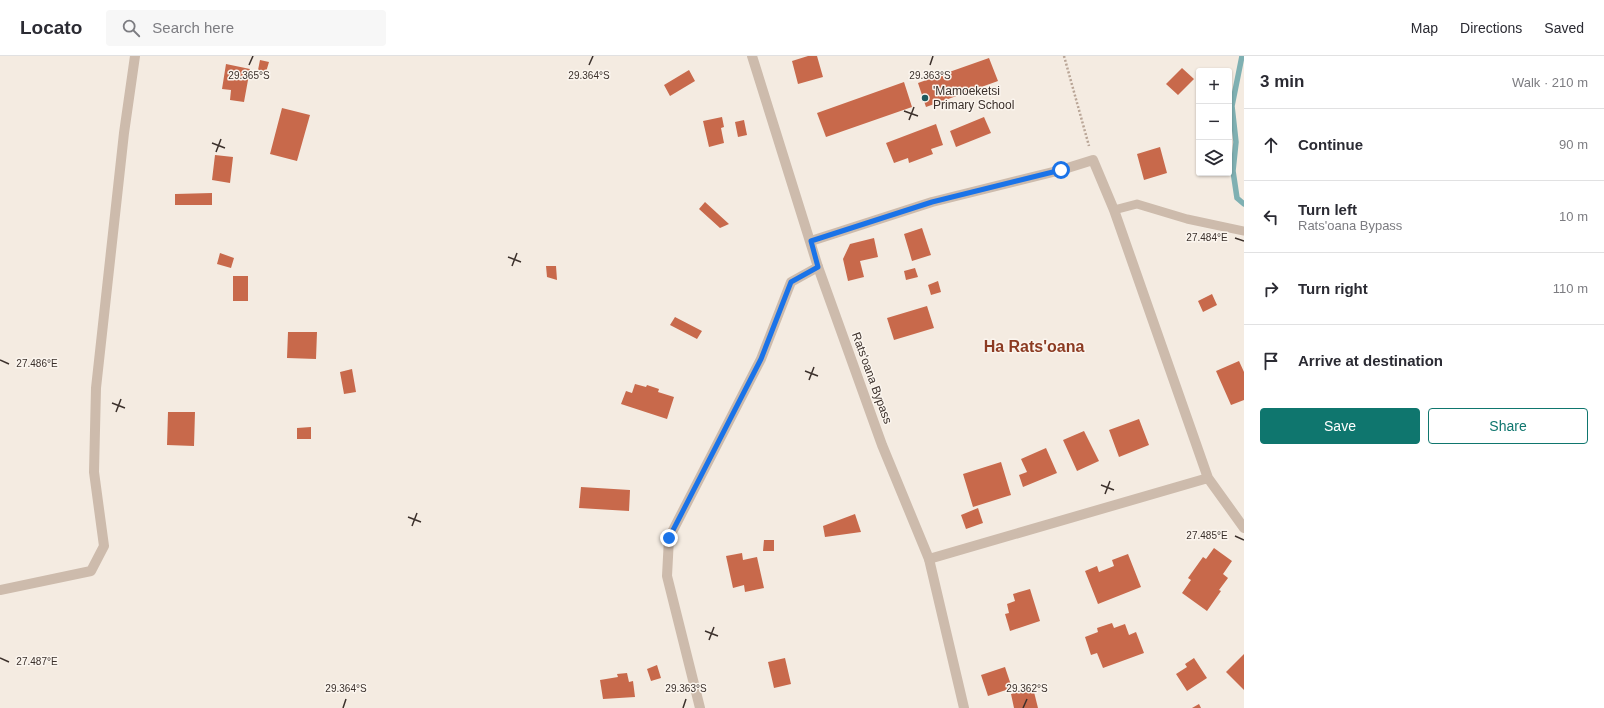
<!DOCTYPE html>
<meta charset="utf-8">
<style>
body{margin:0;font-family:Arial,sans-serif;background:#f7f7f7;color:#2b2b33}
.controls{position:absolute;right:12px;top:12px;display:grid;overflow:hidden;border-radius:4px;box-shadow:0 1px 3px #0004}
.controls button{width:36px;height:36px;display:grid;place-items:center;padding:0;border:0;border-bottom:1px solid #e1e1e2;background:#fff;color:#2b2b33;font:20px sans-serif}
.stop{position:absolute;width:12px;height:12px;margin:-9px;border:3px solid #1a73e8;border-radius:50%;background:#fff}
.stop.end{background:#1a73e8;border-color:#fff;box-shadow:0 1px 4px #0008}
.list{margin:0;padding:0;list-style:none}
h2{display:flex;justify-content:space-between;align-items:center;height:52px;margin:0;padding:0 16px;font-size:17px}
h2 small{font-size:13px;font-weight:400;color:#7c7c81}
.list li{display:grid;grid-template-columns:26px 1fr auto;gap:12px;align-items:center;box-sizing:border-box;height:72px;padding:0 16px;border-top:1px solid #e1e1e2}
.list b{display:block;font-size:15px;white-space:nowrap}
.list p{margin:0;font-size:13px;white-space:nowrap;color:#7c7c81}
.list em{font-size:13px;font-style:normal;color:#7c7c81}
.actions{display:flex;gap:8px;padding:12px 16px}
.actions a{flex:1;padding:9px 0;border:1px solid #0f766e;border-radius:4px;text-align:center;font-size:14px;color:#0f766e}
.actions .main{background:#0f766e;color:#fff}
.icon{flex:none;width:22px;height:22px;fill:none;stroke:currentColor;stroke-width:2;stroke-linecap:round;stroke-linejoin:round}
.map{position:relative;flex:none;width:1244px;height:652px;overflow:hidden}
header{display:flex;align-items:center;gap:24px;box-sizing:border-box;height:56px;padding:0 20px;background:#fff;border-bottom:1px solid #e1e1e2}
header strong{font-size:19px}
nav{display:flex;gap:22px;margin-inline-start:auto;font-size:14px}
.search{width:280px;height:36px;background:#f7f7f7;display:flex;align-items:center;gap:10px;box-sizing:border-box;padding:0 14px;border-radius:4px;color:#7c7c81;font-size:15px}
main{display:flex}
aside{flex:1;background:#fff}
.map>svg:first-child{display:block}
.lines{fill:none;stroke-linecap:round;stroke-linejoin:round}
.stream{stroke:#7fb0b2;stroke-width:5.5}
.building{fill:#c8694b}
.path{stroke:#b9a596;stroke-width:2.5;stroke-dasharray:2 2;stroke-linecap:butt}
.service{stroke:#cdbbac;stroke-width:9}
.minor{stroke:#cdbbac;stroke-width:10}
.tertiary{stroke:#cdbbac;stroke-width:10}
.route{stroke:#1a73e8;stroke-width:5}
.ticks{fill:none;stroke:#3b302b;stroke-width:1.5}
.poi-dot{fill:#1f5a5e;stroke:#fbf5ee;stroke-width:1.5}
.labels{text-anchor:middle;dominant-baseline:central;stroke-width:3;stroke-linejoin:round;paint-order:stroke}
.poi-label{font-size:12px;fill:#3b302b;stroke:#fbf5ee;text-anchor:start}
.street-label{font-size:12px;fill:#3b302b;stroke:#fbf5ee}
.district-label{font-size:16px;font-weight:bold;fill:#8c3b22;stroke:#fbf5ee}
.ticks-label{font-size:10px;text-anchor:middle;fill:#3b302b;stroke:#fbf5ee;stroke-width:3;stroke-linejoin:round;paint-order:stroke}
</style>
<header>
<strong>Locato</strong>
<div class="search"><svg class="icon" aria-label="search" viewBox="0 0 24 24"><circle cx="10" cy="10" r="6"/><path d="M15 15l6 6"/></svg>Search here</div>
<nav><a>Map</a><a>Directions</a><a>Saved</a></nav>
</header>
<main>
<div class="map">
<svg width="1244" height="652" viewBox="0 0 1244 652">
<rect width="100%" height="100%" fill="#f4ebe1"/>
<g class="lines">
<path class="stream" d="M 1242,0 L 1232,50 L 1236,86 L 1233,115 L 1237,142 L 1244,148"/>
</g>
<path class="building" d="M 808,0 L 817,0 L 823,21 L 798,28 L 792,5 Z
M 989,2 L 998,25 L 926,51 L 918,27 Z
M 260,4 L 269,6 L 266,16 L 258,14 Z
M 226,8 L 250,13 L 244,46 L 230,44 L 231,34 L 222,33 Z
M 1182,12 L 1194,23 L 1178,39 L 1166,28 Z
M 689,14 L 695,25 L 670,40 L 664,29 Z
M 904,26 L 912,51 L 826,81 L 817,57 Z
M 282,52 L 310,59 L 297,105 L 270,98 Z
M 722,61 L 724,71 L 721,72 L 724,87 L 709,91 L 703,65 Z
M 984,61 L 991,77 L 956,91 L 950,75 Z
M 744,64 L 747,79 L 738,81 L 735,66 Z
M 936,68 L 943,89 L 931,93 L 933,98 L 909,107 L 908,102 L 894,107 L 886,87 Z
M 1160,91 L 1167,117 L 1144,124 L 1137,98 Z
M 215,99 L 233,101 L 230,127 L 212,124 Z
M 212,137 L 212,149 L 175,149 L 175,138 Z
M 705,146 L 729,168 L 720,172 L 699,153 Z
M 922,172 L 931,199 L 912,205 L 904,178 Z
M 874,182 L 878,201 L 860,205 L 864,221 L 848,225 L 843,203 L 850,188 Z
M 220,197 L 234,202 L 231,212 L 217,208 Z
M 546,210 L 556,210 L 557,224 L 547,221 Z
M 915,212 L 918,221 L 906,224 L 904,215 Z
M 233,220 L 248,220 L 248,245 L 233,245 Z
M 938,225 L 941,236 L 931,239 L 928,229 Z
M 1212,238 L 1217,249 L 1203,256 L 1198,245 Z
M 927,250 L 934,272 L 894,284 L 887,262 Z
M 675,261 L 702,275 L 697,283 L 670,269 Z
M 288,276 L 317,276 L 316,303 L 287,302 Z
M 1239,305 L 1244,316 L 1244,344 L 1231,349 L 1216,315 Z
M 352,313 L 356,336 L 344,338 L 340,316 Z
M 635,328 L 646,331 L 647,329 L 659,333 L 658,336 L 674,341 L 667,363 L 621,348 L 626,335 L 632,337 Z
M 168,356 L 195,356 L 194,390 L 167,389 Z
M 1139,363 L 1149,389 L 1119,401 L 1109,374 Z
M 311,371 L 311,383 L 297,383 L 297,372 Z
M 1084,375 L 1099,405 L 1077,415 L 1063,384 Z
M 1046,392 L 1057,417 L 1023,431 L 1019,419 L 1027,416 L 1021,403 Z
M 1001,406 L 1011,439 L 973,451 L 963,418 Z
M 581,431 L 630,434 L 629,455 L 579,452 Z
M 978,452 L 983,467 L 966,473 L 961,459 Z
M 855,458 L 861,476 L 825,481 L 823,470 Z
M 764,484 L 774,484 L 774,495 L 763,495 Z
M 1214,492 L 1232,505 L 1223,518 L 1228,522 L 1219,534 L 1221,535 L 1207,555 L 1182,537 L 1191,524 L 1188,522 L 1203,501 L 1206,503 Z
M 742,497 L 743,504 L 757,501 L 764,532 L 745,536 L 744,529 L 733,532 L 726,500 Z
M 1128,498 L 1141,531 L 1098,548 L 1085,515 L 1097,510 L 1099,516 L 1114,510 L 1112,504 Z
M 1030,533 L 1040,565 L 1010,575 L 1005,558 L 1009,557 L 1007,548 L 1015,545 L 1013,538 Z
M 1112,567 L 1114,572 L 1125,568 L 1129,579 L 1136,576 L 1144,597 L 1103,612 L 1097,597 L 1091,599 L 1085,581 L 1098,576 L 1097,572 Z
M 1244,598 L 1244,634 L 1226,616 Z
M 785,602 L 791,628 L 774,632 L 768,606 Z
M 1194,602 L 1207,622 L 1187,635 L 1176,618 L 1187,611 L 1185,608 Z
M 657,609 L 661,622 L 651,625 L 647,613 Z
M 1005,611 L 1012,632 L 988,640 L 981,619 Z
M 627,617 L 629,626 L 633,625 L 635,641 L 603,643 L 600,624 L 618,621 L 617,618 Z
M 1033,632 L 1038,652 L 1014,652 L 1011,638 Z
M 1199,648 L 1201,652 L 1192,652 Z"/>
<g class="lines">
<path class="path" d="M 1064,0 L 1089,90"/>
<path class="service" d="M 1114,154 L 1137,148 L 1187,163 L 1244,175"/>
<path class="minor" d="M 811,185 L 932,146 L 1061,114 L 1093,104 L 1114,154 L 1208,422 L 1244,472
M 929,503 L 1208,422
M 0,534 L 91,515 L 104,490 L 94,416 L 96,332 L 124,77 L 135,0
M 700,652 L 667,520 L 669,482 L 761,303 L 791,226 L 818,211"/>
<path class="tertiary" d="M 752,0 L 818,211 L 882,389 L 929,503 L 964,652"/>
</g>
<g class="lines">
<path class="route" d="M 669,482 L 761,303 L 791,226 L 818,211 L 811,185 L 932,146 L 1061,114"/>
</g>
<path class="ticks" d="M 249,9 L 253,0M 589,9 L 593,0M 930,9 L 933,0M 904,55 L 918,60M 909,64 L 914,51M 212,87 L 225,92M 216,96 L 221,83M 1235,182 L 1244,185M 508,201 L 521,206M 512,210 L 517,197M 0,304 L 9,308M 805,315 L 818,320M 809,324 L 814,311M 112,347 L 125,352M 116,356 L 121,343M 1101,429 L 1114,434M 1105,438 L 1110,425M 408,461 L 421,466M 412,470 L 417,457M 1235,480 L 1244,484M 705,575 L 718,580M 709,584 L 714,571M 0,602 L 9,606M 343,652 L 346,643M 683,652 L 686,643M 1023,652 L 1027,643"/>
<circle class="poi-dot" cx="925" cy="42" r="4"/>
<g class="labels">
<g class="poi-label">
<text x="933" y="35">'Mamoeketsi<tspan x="933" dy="14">Primary School</tspan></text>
</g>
<g class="street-label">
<text transform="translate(872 322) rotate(70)">Rats'oana Bypass</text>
</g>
<g class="district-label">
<text x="1034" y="290">Ha Rats'oana</text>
</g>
</g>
<g class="ticks-label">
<text x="249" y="23">29.365°S</text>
<text x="589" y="23">29.364°S</text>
<text x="930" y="23">29.363°S</text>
<text x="1207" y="185">27.484°E</text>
<text x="37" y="311">27.486°E</text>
<text x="1207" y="483">27.485°E</text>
<text x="37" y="609">27.487°E</text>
<text x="346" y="636">29.364°S</text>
<text x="686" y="636">29.363°S</text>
<text x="1027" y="636">29.362°S</text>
</g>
</svg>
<div class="controls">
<button>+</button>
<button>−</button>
<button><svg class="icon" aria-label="layers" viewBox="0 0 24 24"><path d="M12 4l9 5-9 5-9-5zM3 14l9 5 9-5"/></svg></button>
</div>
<div class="stop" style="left:1061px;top:114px"></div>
<div class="stop end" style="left:669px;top:482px"></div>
</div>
<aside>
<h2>3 min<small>Walk · 210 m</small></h2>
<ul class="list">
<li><svg class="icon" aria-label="ahead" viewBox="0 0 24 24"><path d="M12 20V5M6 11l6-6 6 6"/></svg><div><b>Continue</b></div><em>90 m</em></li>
<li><svg class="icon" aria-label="left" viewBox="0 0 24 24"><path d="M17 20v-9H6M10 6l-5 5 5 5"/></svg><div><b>Turn left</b><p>Rats'oana Bypass</p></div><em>10 m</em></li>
<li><svg class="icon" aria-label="right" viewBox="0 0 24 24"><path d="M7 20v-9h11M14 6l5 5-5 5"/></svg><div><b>Turn right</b></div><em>110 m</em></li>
<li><svg class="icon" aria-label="arrive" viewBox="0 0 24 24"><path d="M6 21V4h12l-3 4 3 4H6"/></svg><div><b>Arrive at destination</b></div></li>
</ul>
<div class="actions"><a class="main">Save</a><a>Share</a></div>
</aside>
</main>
